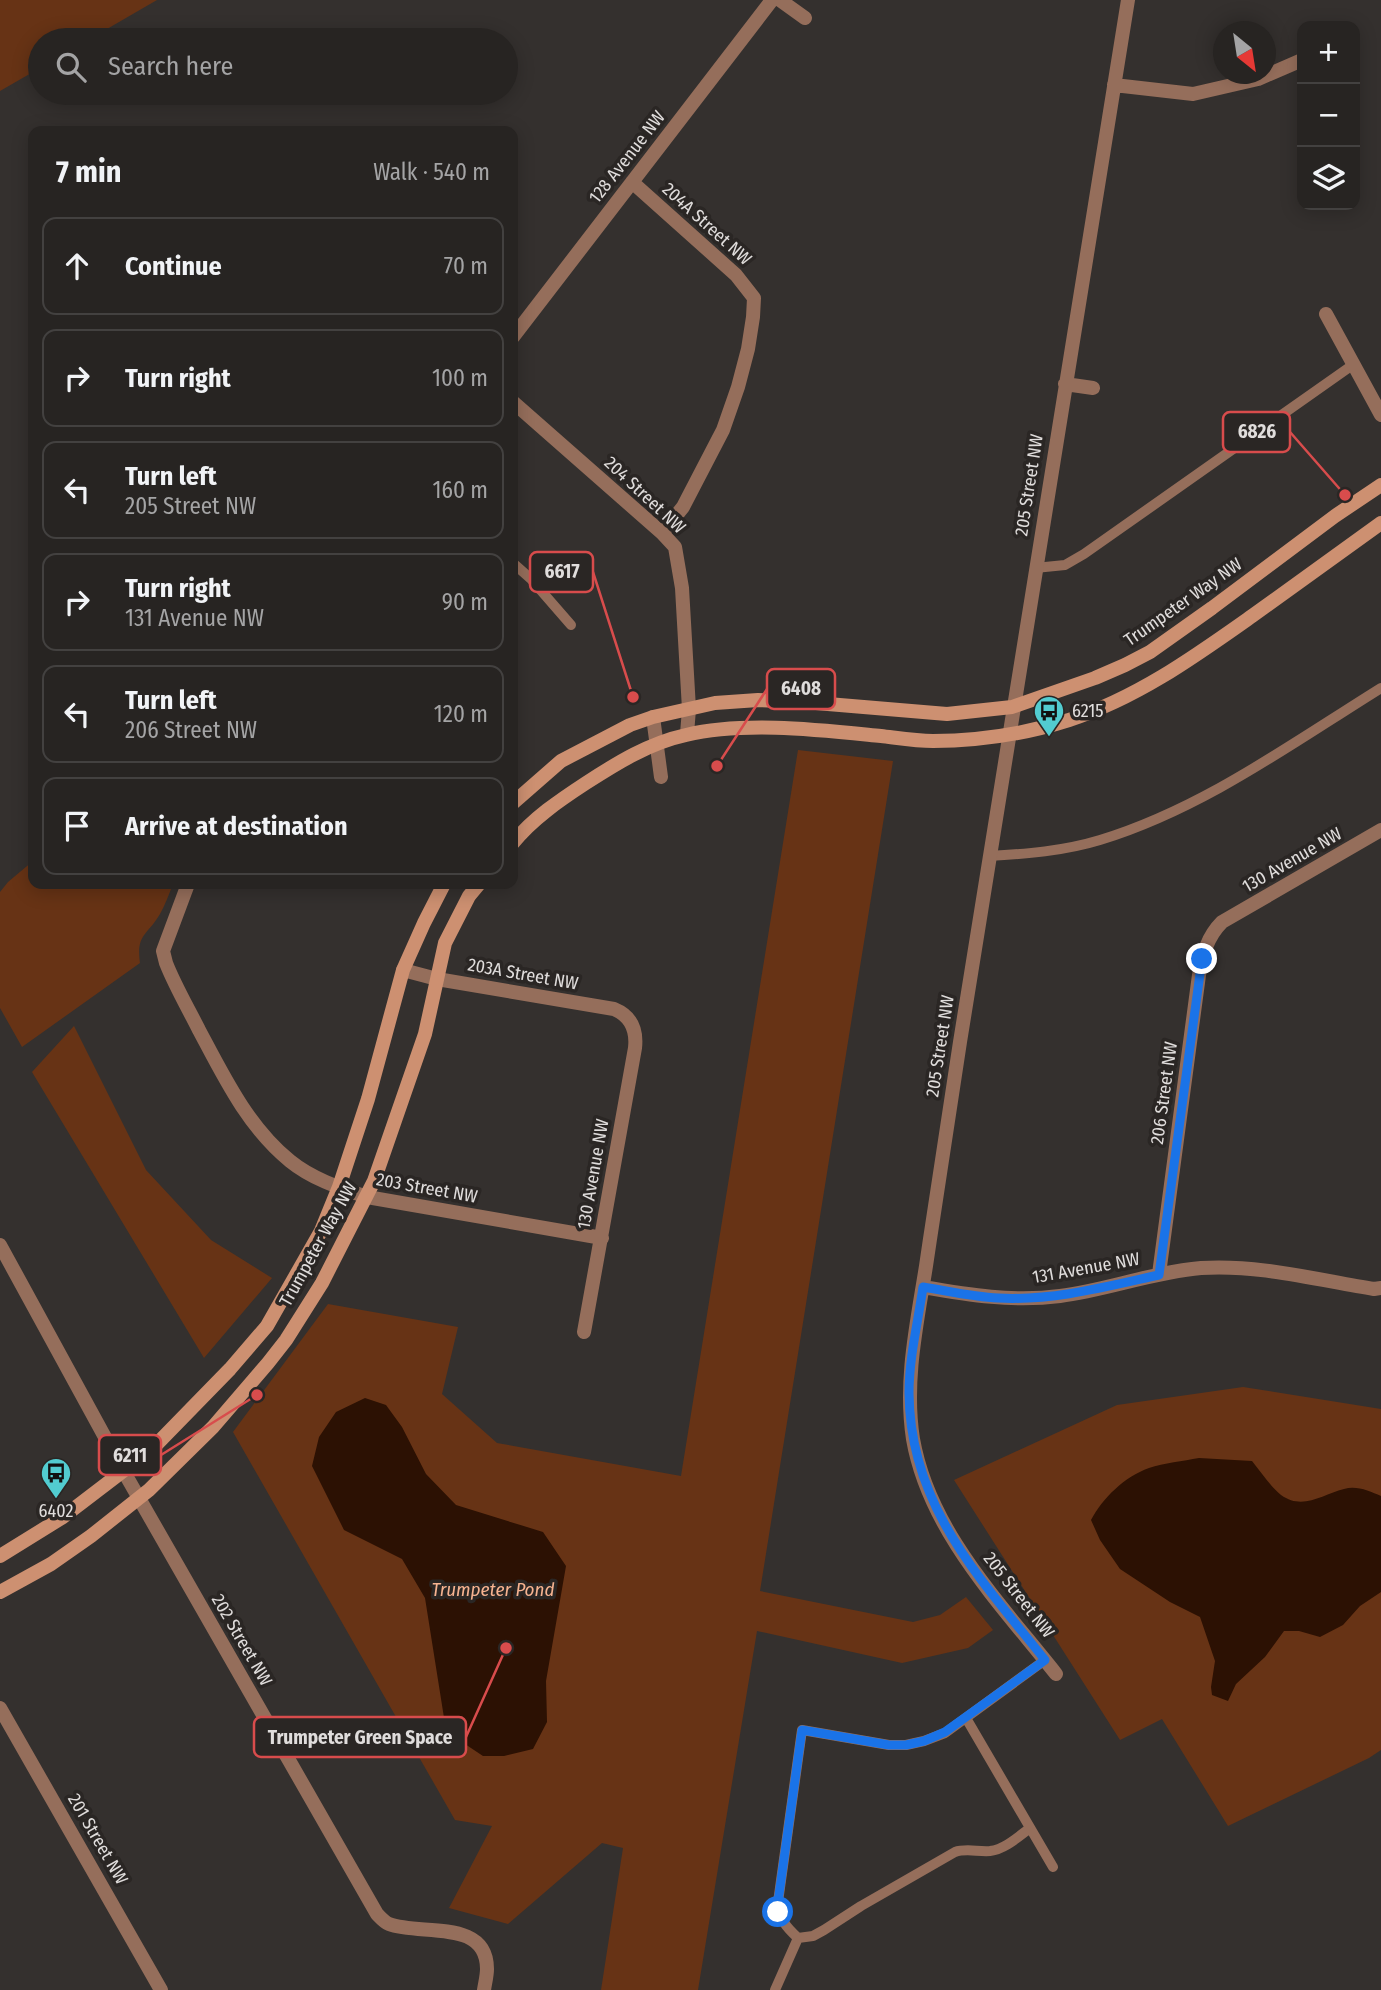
<!DOCTYPE html>
<meta charset="utf-8">
<style>
body{margin:0;font-family:"Fira Sans Condensed",sans-serif;background:#2f2c2a;color:#f1f3f6}
.controls{position:absolute;right:21px;top:21px;display:grid;overflow:hidden;border-radius:14px;box-shadow:0 4px 18px #0003}
.controls button{width:63px;height:63px;display:grid;place-items:center;padding:0;border:0;border-bottom:2px solid #434140;background:#272422;color:#f1f3f6;font:35px sans-serif}
.compass{position:absolute;left:1213px;top:21px;width:63px;height:63px;border-radius:50%;background:#272422;box-shadow:0 4px 18px #0003;rotate:150deg}
.stop{position:absolute;width:21px;height:21px;margin:-16px;border:5px solid #1a73e8;border-radius:50%;background:#fff}
.stop.end{background:#1a73e8;border-color:#fff;box-shadow:0 2px 7px #0008}
.list{margin:0;padding:0;list-style:none}
h2{display:flex;justify-content:space-between;align-items:center;height:91px;margin:0;padding:0 28px;font-size:30px}
h2 small{font-size:23px;font-weight:400;color:#a4a4a5}
.list li{display:grid;grid-template-columns:46px 1fr auto;gap:21px;align-items:center;box-sizing:border-box;height:98px;margin:0 14px 14px;padding:0 14px;border:2px solid #434140;border-radius:14px}
.list b{display:block;font-size:26px;white-space:nowrap}
.list p{margin:0;font-size:23px;white-space:nowrap;color:#a4a4a5}
.list em{font-size:23px;font-style:normal;color:#a4a4a5}
.icon{flex:none;width:38px;height:38px;fill:none;stroke:currentColor;stroke-width:2;stroke-linecap:round;stroke-linejoin:round}
.map{position:relative;flex:none;width:1381px;height:1990px;overflow:hidden}
.search{position:absolute;background:#272422;box-shadow:0 4px 18px #0003;left:28px;top:28px;width:490px;height:77px;display:flex;align-items:center;gap:18px;box-sizing:border-box;padding:0 24px;border-radius:38px;color:#a4a4a5;font-size:26px}
.panel{position:absolute;background:#272422;box-shadow:0 4px 18px #0003;left:28px;top:126px;width:490px;height:763px;border-radius:14px}
.map>svg:first-child{display:block}
.green{fill:#673315}
.water{fill:#2c1103}
.lines{fill:none;stroke-linecap:round;stroke-linejoin:round}
.lane{stroke:#956e5b;stroke-width:10}
.street{stroke:#956e5b;stroke-width:14}
.secondary{stroke:#cd9071;stroke-width:14}
.route{stroke:#1a73e8;stroke-width:9}
.labels{text-anchor:middle;dominant-baseline:central;stroke-width:7;stroke-linejoin:round;paint-order:stroke}
.street-label{font-size:18px;fill:#e0dddc;stroke:#2a2624}
.poi-label{font-size:18px;fill:#e0dddc;stroke:#2a2624;text-anchor:start}
.water-label{font-size:19px;font-style:italic;fill:#f7b390;stroke:#2a2624}
.leader{fill:none;stroke:#d84c4c;stroke-width:2.5}
.callout-dot{fill:#d84c4c;stroke:#2a2624;stroke-width:2.5}
.callout{fill:#2a2624;stroke:#d84c4c;stroke-width:2.5}
.callout-label{font-size:19px;text-anchor:middle;font-weight:bold;fill:#e0dddc}
</style>
<div class="map">
<svg width="1381" height="1990" viewBox="0 0 1381 1990">
<rect width="100%" height="100%" fill="#34302e"/>
<path class="green" d="M 0,0 L 157,0 L 88,40 L 40,40 L 40,68 L 0,91 Z
M 798,750 L 893,761 L 760,1591 L 913,1622 L 940,1615 L 966,1597 L 993,1630 L 968,1648 L 902,1663 L 757,1631 L 698,1990 L 601,1990 L 623,1848 L 602,1843 L 508,1924 L 449,1908 L 492,1826 L 455,1820 L 233,1432 L 328,1304 L 458,1327 L 442,1394 L 497,1443 L 681,1476 Z
M 33,861 L 33,884 L 173,884 C 169,894 165,905 160,914 C 147,936 136,934 140,963 L 22,1047 L 0,1008 L 0,892 L 8,882 Z
M 74,1026 L 146,1170 L 211,1240 L 272,1278 L 204,1358 L 32,1072 Z
M 1243,1387 L 1381,1409 L 1381,1750 L 1369,1758 L 1228,1826 L 1162,1719 L 1120,1740 L 954,1480 L 1117,1405 Z"/>
<path class="water" d="M 365,1398 L 386,1405 L 402,1427 L 426,1474 L 456,1505 L 543,1532 L 566,1566 L 546,1681 L 547,1722 L 533,1749 L 504,1756 L 483,1756 L 465,1744 L 445,1724 L 425,1598 L 402,1559 L 344,1530 L 312,1466 L 319,1437 L 336,1412 Z
M 1199,1458 L 1252,1461 C 1261,1472 1270,1486 1281,1495 C 1303,1511 1323,1494 1344,1489 C 1356,1485 1370,1491 1381,1496 L 1381,1592 L 1360,1606 L 1343,1625 L 1320,1637 L 1299,1631 L 1284,1631 L 1265,1657 L 1236,1684 L 1228,1701 L 1212,1695 L 1211,1687 L 1215,1661 L 1200,1617 L 1170,1602 L 1120,1569 L 1100,1540 L 1091,1520 C 1103,1498 1124,1477 1149,1468 C 1164,1463 1183,1461 1199,1458 Z"/>
<g class="lines">
<path class="lane" d="M 513,563 L 531,579 L 571,625
M 1035,568 L 1065,565 L 1084,554 L 1354,364
M 989,856 C 1026,854 1064,851 1100,840 C 1202,809 1291,744 1381,688
M 966,1718 L 1053,1867
M 1030,1828 C 1018,1837 1005,1849 990,1851 C 978,1852 966,1848 955,1852 L 861,1906 L 824,1930 L 813,1936 L 798,1938 C 787,1928 778,1918 778,1902 L 802,1730 L 889,1745 L 906,1745 L 924,1741 L 945,1733 L 1045,1660
M 775,1990 L 798,1938"/>
<path class="street" d="M 780,0 L 805,18
M 1114,85 L 1193,94 L 1258,79 L 1302,60
M 632,182 L 736,275 L 754,298 L 753,317 L 748,349 L 738,387 L 723,430 L 683,507 L 662,533
M 1326,314 L 1381,415
M 513,337 L 772,0
M 1065,384 L 1093,388
M 513,402 L 662,533 L 675,547 L 682,588 L 689,709 L 687,734
M 653,717 L 661,777
M 188,884 L 163,951 L 166,963 C 175,986 188,1008 199,1030 C 224,1077 248,1127 290,1161 C 312,1179 340,1188 367,1197 L 602,1238
M 403,970 L 437,979 L 614,1009 C 631,1016 637,1030 635,1048 L 584,1332
M 0,1245 L 124,1472 L 377,1914 C 380,1917 384,1922 389,1924 C 420,1936 487,1918 487,1969 C 487,1976 485,1983 484,1990
M 1159,1274 L 1199,975 C 1203,954 1207,937 1222,922 L 1381,830
M 923,1287 C 969,1295 1013,1302 1060,1296 C 1107,1290 1153,1272 1201,1268 C 1257,1264 1318,1280 1374,1289 L 1381,1288
M 1056,1674 C 1000,1603 929,1531 913,1439 C 904,1381 917,1323 926,1266 C 937,1191 949,1116 960,1042 C 1013,694 1071,347 1128,0
M 0,1708 L 161,1990"/>
<path class="secondary" d="M 513,803 L 561,761 L 630,725 L 653,717 L 715,703 L 758,700 L 804,702 L 947,714 L 1012,707 L 1095,678 L 1125,665 L 1150,652 L 1212,608 L 1335,516 L 1381,485
M 513,843 C 532,819 560,800 586,783 C 617,763 649,743 686,735 C 745,721 820,730 881,736 C 898,738 916,741 933,741 C 979,741 1025,734 1069,720 C 1137,698 1194,657 1252,616 C 1295,585 1338,554 1381,523
M 0,1556 L 63,1517 L 152,1449 L 230,1369 L 267,1326 L 321,1231 L 339,1187 L 368,1099 L 403,970 L 424,923 L 444,884
M 0,1592 L 51,1564 L 91,1536 L 149,1490 L 213,1427 L 268,1363 L 286,1340 L 322,1283 L 374,1181 L 425,1034 L 445,943 L 469,896 L 479,884"/>
</g>
<g class="lines">
<path class="route" d="M 778,1912 L 778,1902 L 802,1730 L 889,1745 L 906,1745 L 924,1741 L 945,1732 L 1045,1660 C 979,1577 910,1506 909,1393 C 909,1358 918,1322 923,1287 C 948,1291 973,1297 998,1298 C 1053,1301 1105,1287 1159,1275 L 1202,959"/>
</g>
<defs>
<g id="bus-pin" transform="scale(1.575)"><path d="M0 17L-7.5 6A9.5 9.5 0 1 1 7.5 6Z" fill="#52ccd0" stroke="#2a2624"/><path d="M-5-6H5V4H4V6H2V4H-2V6H-4V4H-5ZM-3.5-4V0h7V-4ZM-3.5 1.2v1.5H-2V1.2ZM2 1.2v1.5H3.5V1.2Z" fill="#111"/></g>
</defs>
<g fill-rule="evenodd">
<use href="#bus-pin" x="1049" y="711"/>
<use href="#bus-pin" x="56" y="1473"/>
</g>
<g class="labels">
<g class="street-label">
<text transform="translate(627 157) rotate(-52)">128 Avenue NW</text>
<text transform="translate(707 224) rotate(42)">204A Street NW</text>
<text transform="translate(1029 485) rotate(-81)">205 Street NW</text>
<text transform="translate(645 495) rotate(43)">204 Street NW</text>
<text transform="translate(1183 602) rotate(-35)">Trumpeter Way NW</text>
<text transform="translate(1292 860) rotate(-30)">130 Avenue NW</text>
<text transform="translate(523 974) rotate(10)">203A Street NW</text>
<text transform="translate(940 1046) rotate(-81)">205 Street NW</text>
<text transform="translate(1164 1093) rotate(-82)">206 Street NW</text>
<text transform="translate(593 1174) rotate(-80)">130 Avenue NW</text>
<text transform="translate(427 1188) rotate(10)">203 Street NW</text>
<text transform="translate(318 1244) rotate(-61)">Trumpeter Way NW</text>
<text transform="translate(1086 1268) rotate(-10)">131 Avenue NW</text>
<text transform="translate(1019 1595) rotate(52)">205 Street NW</text>
<text transform="translate(242 1640) rotate(60)">202 Street NW</text>
<text transform="translate(98 1839) rotate(60)">201 Street NW</text>
</g>
<g class="poi-label">
<text x="1072" y="711">6215</text>
<text x="56" y="1511" text-anchor="middle">6402</text>
</g>
<g class="water-label">
<text x="493" y="1589">Trumpeter Pond</text>
</g>
</g>
<path class="leader" d="M1345 495L1290 432M633 697L593 572M717 766L767 689M257 1395L161 1455M506 1648L466 1737"/>
<g class="callout-dot">
<circle cx="1345" cy="495" r="7"/>
<circle cx="633" cy="697" r="7"/>
<circle cx="717" cy="766" r="7"/>
<circle cx="257" cy="1395" r="7"/>
<circle cx="506" cy="1648" r="7"/>
</g>
<g class="callout">
<rect x="1223" y="412" width="67" height="40" rx="7"/>
<rect x="530" y="552" width="63" height="40" rx="7"/>
<rect x="767" y="669" width="68" height="40" rx="7"/>
<rect x="99" y="1435" width="62" height="40" rx="7"/>
<rect x="254" y="1717" width="212" height="40" rx="7"/>
</g>
<g class="callout-label">
<text x="1257" y="438">6826</text>
<text x="562" y="578">6617</text>
<text x="801" y="695">6408</text>
<text x="130" y="1462">6211</text>
<text x="360" y="1744">Trumpeter Green Space</text>
</g>
</svg>
<div class="controls">
<button>+</button>
<button>−</button>
<button><svg class="icon" aria-label="layers" viewBox="0 0 24 24"><path d="M12 4l9 5-9 5-9-5zM3 14l9 5 9-5"/></svg></button>
</div>
<svg class="compass" viewBox="-18 -18 36 36"><path d="M0-13l5 13h-10z" fill="#e53935"/><path d="M0 13l5-13h-10z" fill="#a4a4a5"/></svg>
<div class="stop" style="left:778px;top:1912px"></div>
<div class="stop end" style="left:1202px;top:959px"></div>
<div class="search"><svg class="icon" aria-label="search" viewBox="0 0 24 24"><circle cx="10" cy="10" r="6"/><path d="M15 15l6 6"/></svg>Search here</div>
<section class="panel">
<h2>7 min<small>Walk · 540 m</small></h2>
<ul class="list">
<li><svg class="icon" aria-label="ahead" viewBox="0 0 24 24"><path d="M12 20V5M6 11l6-6 6 6"/></svg><div><b>Continue</b></div><em>70 m</em></li>
<li><svg class="icon" aria-label="right" viewBox="0 0 24 24"><path d="M7 20v-9h11M14 6l5 5-5 5"/></svg><div><b>Turn right</b></div><em>100 m</em></li>
<li><svg class="icon" aria-label="left" viewBox="0 0 24 24"><path d="M17 20v-9H6M10 6l-5 5 5 5"/></svg><div><b>Turn left</b><p>205 Street NW</p></div><em>160 m</em></li>
<li><svg class="icon" aria-label="right" viewBox="0 0 24 24"><path d="M7 20v-9h11M14 6l5 5-5 5"/></svg><div><b>Turn right</b><p>131 Avenue NW</p></div><em>90 m</em></li>
<li><svg class="icon" aria-label="left" viewBox="0 0 24 24"><path d="M17 20v-9H6M10 6l-5 5 5 5"/></svg><div><b>Turn left</b><p>206 Street NW</p></div><em>120 m</em></li>
<li><svg class="icon" aria-label="arrive" viewBox="0 0 24 24"><path d="M6 21V4h12l-3 4 3 4H6"/></svg><div><b>Arrive at destination</b></div></li>
</ul>
</section>
</div>
